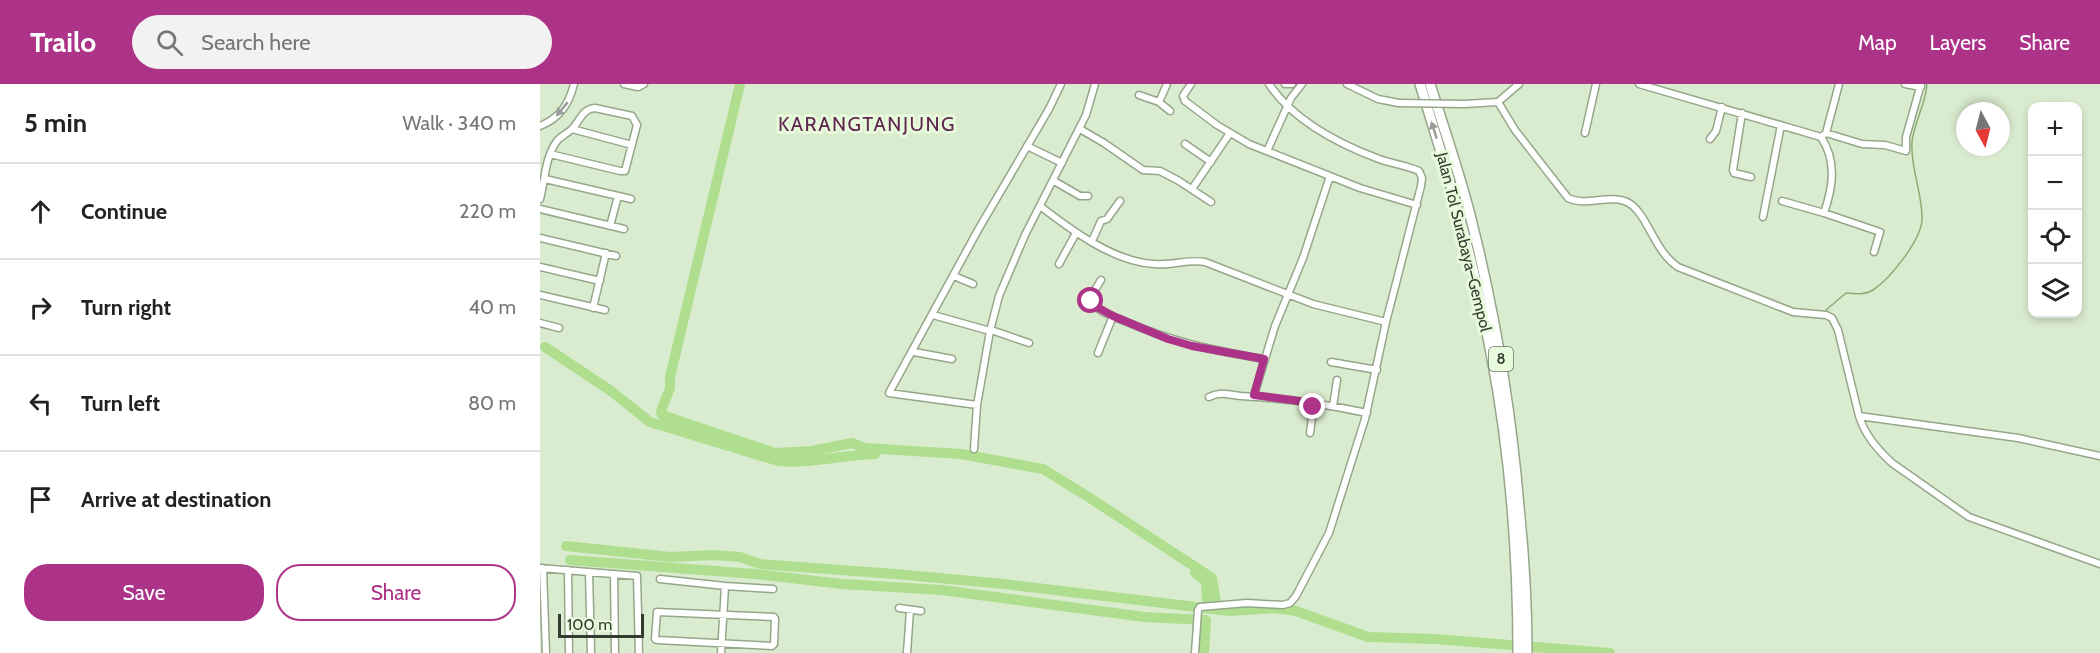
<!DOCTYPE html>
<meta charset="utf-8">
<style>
body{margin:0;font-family:Cabin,sans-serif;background:#f2f2f2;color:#222}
.controls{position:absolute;right:18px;top:18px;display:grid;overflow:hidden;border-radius:12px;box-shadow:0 3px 9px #0003}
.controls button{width:54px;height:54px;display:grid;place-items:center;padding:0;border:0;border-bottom:2px solid #e0e0e0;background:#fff;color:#222;font:30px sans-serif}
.compass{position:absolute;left:1416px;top:18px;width:54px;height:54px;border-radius:50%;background:#fff;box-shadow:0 3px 9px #0003;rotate:173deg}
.scale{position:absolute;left:18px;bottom:15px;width:86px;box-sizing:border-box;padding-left:6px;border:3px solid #333a2f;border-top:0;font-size:16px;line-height:21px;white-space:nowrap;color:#333a2f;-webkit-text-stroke:4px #e7fadc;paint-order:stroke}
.stop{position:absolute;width:18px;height:18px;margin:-14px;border:4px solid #ac3387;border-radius:50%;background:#fff}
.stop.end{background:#ac3387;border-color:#fff;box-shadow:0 2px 6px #0008}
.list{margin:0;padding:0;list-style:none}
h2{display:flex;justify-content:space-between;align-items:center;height:78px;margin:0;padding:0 24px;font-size:26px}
h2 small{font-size:20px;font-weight:400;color:#767676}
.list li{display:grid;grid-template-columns:39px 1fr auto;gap:18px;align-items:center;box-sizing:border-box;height:96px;padding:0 24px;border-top:2px solid #e0e0e0}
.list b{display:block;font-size:22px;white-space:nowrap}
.list em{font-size:20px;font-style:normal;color:#767676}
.actions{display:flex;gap:12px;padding:18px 24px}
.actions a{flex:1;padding:14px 0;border:2px solid #ac3387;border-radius:24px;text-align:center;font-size:21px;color:#ac3387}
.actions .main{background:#ac3387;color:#fff}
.icon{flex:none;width:33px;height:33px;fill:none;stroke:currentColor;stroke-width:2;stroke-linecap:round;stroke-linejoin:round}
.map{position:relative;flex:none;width:1560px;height:569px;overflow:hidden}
header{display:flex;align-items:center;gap:36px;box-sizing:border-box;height:84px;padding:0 30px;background:#ac3387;color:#fff}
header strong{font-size:28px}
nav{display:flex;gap:33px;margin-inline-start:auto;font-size:21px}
.search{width:420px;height:54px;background:#f2f2f2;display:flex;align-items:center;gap:15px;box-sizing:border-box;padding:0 21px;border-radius:33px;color:#767676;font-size:22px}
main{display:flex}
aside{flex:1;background:#fff}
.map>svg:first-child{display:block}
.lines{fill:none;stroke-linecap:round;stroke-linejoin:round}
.stream{stroke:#89ad72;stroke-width:1.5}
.river{stroke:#aede8e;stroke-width:10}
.minor-casing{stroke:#95a68b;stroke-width:9}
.highway-casing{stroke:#95a68b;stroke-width:12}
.minor{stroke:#fff;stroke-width:6}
.highway{stroke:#fff;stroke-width:9}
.minor-bridge-casing{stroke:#95a68b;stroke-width:9;stroke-linecap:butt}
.minor-bridge{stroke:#fff;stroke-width:6}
.oneway{fill:#999c97}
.route{stroke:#ac3387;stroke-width:8}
.labels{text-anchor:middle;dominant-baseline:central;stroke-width:6;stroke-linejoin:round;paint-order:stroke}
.shield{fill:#e7fadc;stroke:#697463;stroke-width:1.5}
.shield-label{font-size:15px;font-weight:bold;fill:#333a2f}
.street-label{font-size:16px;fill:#333a2f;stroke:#e7fadc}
.quarter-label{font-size:20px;letter-spacing:1.5px;fill:#62274e;stroke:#e7fadc}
</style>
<header>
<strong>Trailo</strong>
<div class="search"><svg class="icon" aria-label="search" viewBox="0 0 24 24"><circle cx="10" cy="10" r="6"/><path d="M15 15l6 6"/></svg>Search here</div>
<nav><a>Map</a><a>Layers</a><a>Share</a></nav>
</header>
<main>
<aside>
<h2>5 min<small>Walk · 340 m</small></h2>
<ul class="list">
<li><svg class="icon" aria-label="ahead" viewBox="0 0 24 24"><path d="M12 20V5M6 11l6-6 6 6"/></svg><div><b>Continue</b></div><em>220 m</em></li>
<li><svg class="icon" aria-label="right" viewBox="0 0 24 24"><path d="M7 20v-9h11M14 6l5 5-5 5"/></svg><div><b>Turn right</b></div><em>40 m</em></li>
<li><svg class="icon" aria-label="left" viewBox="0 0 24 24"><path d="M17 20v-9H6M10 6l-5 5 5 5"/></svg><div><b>Turn left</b></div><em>80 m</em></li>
<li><svg class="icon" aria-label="arrive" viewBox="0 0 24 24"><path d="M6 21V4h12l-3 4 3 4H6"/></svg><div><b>Arrive at destination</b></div></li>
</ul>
<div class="actions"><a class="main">Save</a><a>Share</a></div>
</aside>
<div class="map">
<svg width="1560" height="569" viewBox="0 0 1560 569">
<rect width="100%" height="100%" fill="#daeccf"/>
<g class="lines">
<path class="stream" d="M 1286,226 L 1306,209 C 1315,210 1325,211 1333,206 C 1350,195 1381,156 1382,136 C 1383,110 1370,84 1372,58 C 1374,38 1386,20 1387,0"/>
<path class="river" d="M 200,0 L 130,293 L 130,304 L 121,327 L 122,331 L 235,369 L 272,367 L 312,359 L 325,364 L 421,370 L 503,385 L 550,414 L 672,494 L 677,526
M 5,263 L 71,307 L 110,338 L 238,377 C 270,380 302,371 335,370
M 26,462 L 130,473 L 174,471 L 200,473 L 220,480 L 355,490 L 464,500 L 690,527 L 734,524 L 756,527 L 828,553 L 895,555 L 1070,569
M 30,476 L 215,490 L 302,500 L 402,506 L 604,533 L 666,536 L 664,569
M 655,489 L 666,497 L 667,519"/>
<g class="minor-casing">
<path id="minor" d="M 84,0 L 98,3 L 104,0
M 521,0 L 509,25 L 438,146 L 349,309 L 437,321 L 450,247 L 459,212 L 485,151 L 546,31 L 555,0
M 651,0 L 643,12 L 645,17 L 677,41 L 709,60 L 820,104 L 877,121
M 745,0 L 752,0
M 807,0 L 838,15 L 859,19
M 1099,0 L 1281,53 L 1286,49 L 1299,0
M 1365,0 L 1381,3
M 599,11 L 619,18 L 630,27
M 619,18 L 627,0
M 958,18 L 975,46 L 1028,114 C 1046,123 1071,109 1089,119 C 1108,131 1114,167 1138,183 L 1253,228 L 1286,231 L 1292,234 L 1298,246 L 1319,332 L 1478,354 L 1560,372
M 924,20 L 958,18 L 979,0
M 1202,29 L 1193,86 L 1194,89 L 1211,93
M 0,42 C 20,34 29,20 34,0
M 32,45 L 92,61
M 540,45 L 564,59 L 603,86 L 620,87 L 639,97 L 671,118
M 1045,49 L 1056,0
M 1286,49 L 1322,60 L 1345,61 L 1366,67 L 1366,53 L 1381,0
M 1281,53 C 1297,77 1293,103 1284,129 L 1340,148 L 1334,168
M 1170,55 L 1176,47 L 1182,23
M 645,60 L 671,78
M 487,62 L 522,79
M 727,67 L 751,14 L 762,0
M 5,95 L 91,115
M 514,97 L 540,112 L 548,112
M 652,105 L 690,49
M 0,115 C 5,96 5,73 17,57 C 21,52 27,50 32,45 C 40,37 42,25 55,24 L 92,32 L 97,41 L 85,87 L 80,87 L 10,70
M 1242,117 L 1284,129
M 500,122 C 531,146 574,178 614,180 C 631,182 648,175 665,178 L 773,220 L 846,238
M 0,125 L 84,145
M 1223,133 L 1241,41
M 70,142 L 78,112
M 0,154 L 76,172
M 552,157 L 561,137 L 567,135 L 580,117
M 519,180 L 536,149
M 0,183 L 60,197
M 414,192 L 433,200
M 561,196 L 553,209 L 551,217 C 557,227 572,232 582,236 C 632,258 671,266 724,275
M 0,211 L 65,226
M 53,224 L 66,169
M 393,231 L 450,247
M 0,239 L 19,244
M 451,246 L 489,259
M 374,268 L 412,275
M 558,269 L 573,232
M 791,278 L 837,286
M 714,311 L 735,242 L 763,174 L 790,92
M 669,313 C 682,307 688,311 701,312 C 744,314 785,320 827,329
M 793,322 L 797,296
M 1319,332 C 1325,351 1337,365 1352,379 L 1429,433 L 1560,480
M 770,349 L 774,319
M 434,365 L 437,321
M 0,484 L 97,492 L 99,569
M 3,484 L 6,569
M 28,486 L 29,569
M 49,488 L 51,569
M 74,490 L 75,569
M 120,495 L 185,502 L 233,505
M 359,524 L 381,527
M 117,528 L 234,533 L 235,535 L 234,560 L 232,562 L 117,556 L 115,555 Z
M 181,569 L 185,502
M 367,569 L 370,526
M 655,569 L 658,526 L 660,523 L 707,519 L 743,521 L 750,519 L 756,512 L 789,449 L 825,335 L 846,238 L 881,102 L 882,94 L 879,87 C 866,81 852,80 839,75 C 799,60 753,36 729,0"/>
</g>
<g class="highway-casing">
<path id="highway" d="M 880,0 C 908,89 934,178 951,269 C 970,367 978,469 978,569
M 890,0 C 904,45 920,90 931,135 C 955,230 971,326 979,423 C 984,471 987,521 987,569"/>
</g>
<use href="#minor" class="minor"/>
<use href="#highway" class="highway"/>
<g class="minor-bridge-casing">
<path id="minor-bridge" d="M 859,19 L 924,20"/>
</g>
<use href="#minor-bridge" class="minor-bridge"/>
</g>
<defs><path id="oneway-solid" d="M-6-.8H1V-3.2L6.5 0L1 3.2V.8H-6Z" transform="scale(1.5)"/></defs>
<g class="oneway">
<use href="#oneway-solid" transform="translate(22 25) rotate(130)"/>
<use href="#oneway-solid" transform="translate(894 46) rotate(-108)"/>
</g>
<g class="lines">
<path class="route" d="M 551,217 L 555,222 L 573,232 L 628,255 L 652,262 L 724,275 L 714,311 L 774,319 L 773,323"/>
</g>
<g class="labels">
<rect class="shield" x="949" y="263" width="24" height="24" rx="4.5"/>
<g class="shield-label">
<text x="961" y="275">8</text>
</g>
<g class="street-label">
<text transform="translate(924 158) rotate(76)">Jalan Tol Surabaya–Gempol</text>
</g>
<g class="quarter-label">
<text x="327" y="40">KARANGTANJUNG</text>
</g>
</g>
</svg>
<div class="controls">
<button>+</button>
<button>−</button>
<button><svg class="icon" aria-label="locate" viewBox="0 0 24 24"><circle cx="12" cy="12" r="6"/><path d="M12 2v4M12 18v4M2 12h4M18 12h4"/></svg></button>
<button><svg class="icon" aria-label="layers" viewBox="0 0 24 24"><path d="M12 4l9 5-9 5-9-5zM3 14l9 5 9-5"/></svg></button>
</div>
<svg class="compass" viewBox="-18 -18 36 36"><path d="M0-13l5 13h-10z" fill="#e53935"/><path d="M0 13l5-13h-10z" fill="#767676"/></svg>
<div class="scale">100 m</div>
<div class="stop" style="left:551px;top:217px"></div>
<div class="stop end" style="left:773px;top:323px"></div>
</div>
</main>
